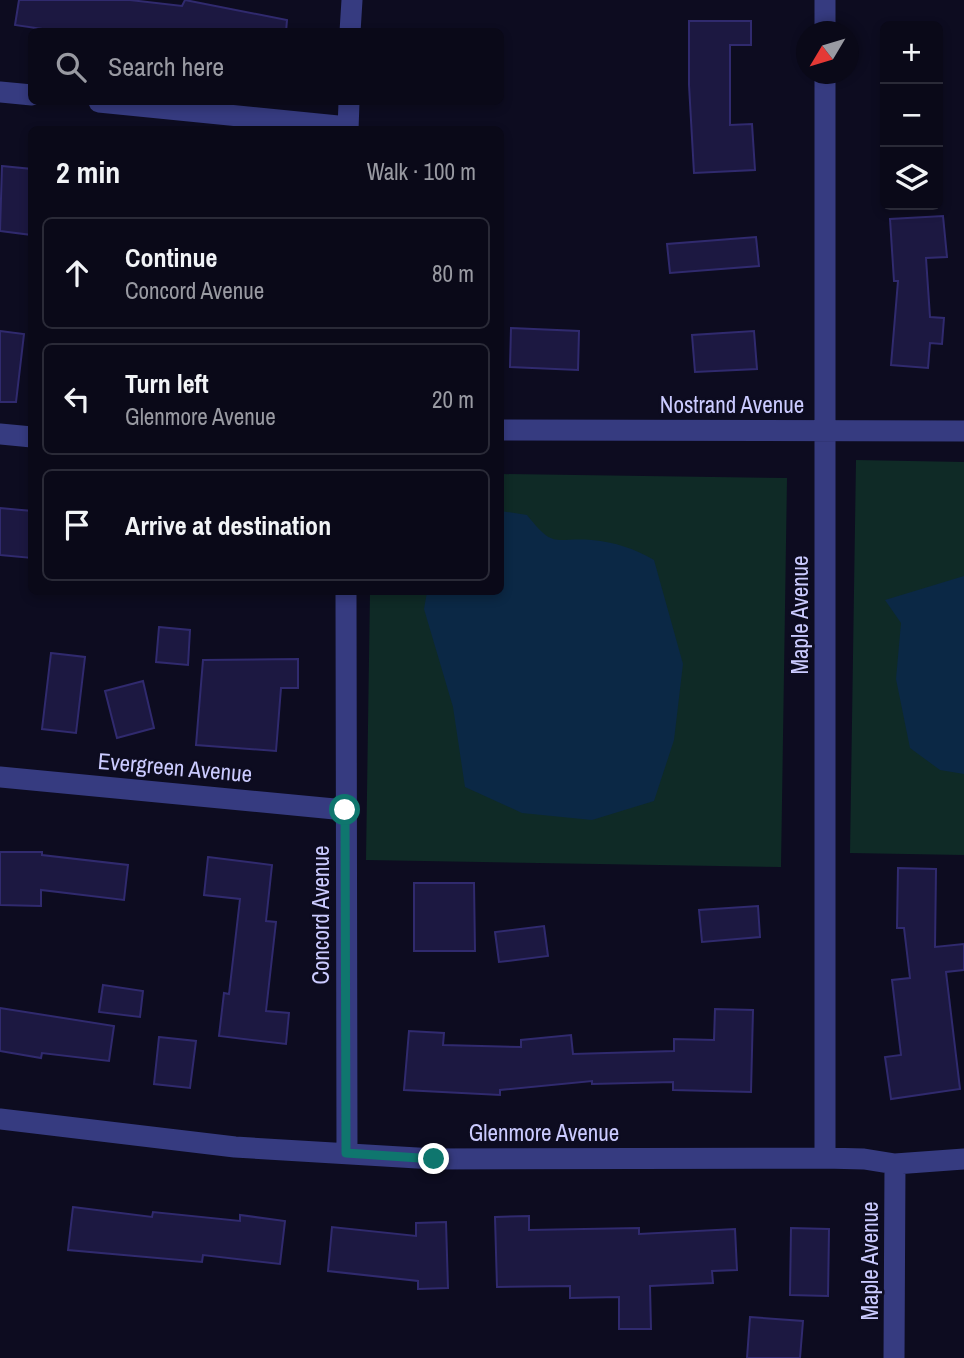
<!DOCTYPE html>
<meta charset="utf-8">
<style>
body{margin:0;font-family:"Archivo Narrow",sans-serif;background:#181725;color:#f1f3f6}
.controls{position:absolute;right:21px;top:21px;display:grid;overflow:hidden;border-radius:10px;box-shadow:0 4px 10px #0003}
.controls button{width:63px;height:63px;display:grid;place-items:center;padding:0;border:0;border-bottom:2px solid #2a2a37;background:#0a0918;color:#f1f3f6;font:35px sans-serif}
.compass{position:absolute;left:796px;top:21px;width:63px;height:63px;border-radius:50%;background:#0a0918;box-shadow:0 4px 10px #0003;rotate:232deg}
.stop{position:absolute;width:21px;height:21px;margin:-16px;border:5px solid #0f766e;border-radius:50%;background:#fff}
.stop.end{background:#0f766e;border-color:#fff;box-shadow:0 2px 7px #0008}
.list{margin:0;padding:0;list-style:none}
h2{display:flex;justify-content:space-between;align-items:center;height:91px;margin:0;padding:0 28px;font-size:30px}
h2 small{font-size:23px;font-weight:400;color:#999aa2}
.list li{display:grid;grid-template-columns:46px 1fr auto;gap:21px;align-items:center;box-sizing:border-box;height:112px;margin:0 14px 14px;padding:0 14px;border:2px solid #2a2a37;border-radius:10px}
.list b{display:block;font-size:26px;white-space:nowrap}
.list p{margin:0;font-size:23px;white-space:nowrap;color:#999aa2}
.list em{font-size:23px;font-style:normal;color:#999aa2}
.icon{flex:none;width:38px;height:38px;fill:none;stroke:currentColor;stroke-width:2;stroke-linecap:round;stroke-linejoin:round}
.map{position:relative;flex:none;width:964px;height:1358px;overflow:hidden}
.search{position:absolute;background:#0a0918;box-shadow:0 4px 10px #0003;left:28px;top:28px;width:476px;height:77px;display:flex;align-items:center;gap:18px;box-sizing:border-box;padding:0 24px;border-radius:10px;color:#999aa2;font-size:26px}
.panel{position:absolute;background:#0a0918;box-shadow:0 4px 10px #0003;left:28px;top:126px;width:476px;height:469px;border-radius:10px}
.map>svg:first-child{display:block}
.green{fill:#0f2a26}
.water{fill:#0b2845}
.building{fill:#1c1841;stroke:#302a6e;stroke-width:2}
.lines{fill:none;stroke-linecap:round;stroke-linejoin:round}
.street{stroke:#363b80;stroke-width:21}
.route{stroke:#0f766e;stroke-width:9}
.labels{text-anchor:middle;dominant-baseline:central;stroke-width:5;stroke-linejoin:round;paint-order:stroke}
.street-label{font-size:23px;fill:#cbcbff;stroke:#0d0c20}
</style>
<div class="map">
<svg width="964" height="1358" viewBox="0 0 964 1358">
<rect width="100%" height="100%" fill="#0d0c20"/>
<path class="green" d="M 856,460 L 964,462 L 964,855 L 850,853 Z
M 501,474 L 787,478 L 781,867 L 366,860 L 370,592 L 500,592 Z"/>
<path class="water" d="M 501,511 L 527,515 C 555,550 553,537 592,540 C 615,542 635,549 654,560 L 683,664 L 674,740 L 654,801 L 592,820 L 522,813 L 465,787 L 453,707 L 424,609 L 427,592 L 500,592 Z
M 964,576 L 964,774 L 940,770 L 910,748 L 896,679 L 901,623 L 885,600 Z"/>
<path class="building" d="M 19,0 L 130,0 L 182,6 L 185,0 L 287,20 L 286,32 L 63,32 L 15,25 Z
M 689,21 L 751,21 L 751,45 L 730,45 L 730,125 L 752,124 L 755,170 L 694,173 L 689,85 Z
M 2,166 L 32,169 L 32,235 L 0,231 Z
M 943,216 L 947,257 L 926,258 L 930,317 L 944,318 L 942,344 L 930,343 L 928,368 L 891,365 L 898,281 L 894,281 L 890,219 Z
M 756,237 L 759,266 L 670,273 L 667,244 Z
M 511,328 L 579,331 L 578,370 L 510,367 Z
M 0,331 L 24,334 L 16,402 L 0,402 Z
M 754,331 L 757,369 L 695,372 L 692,335 Z
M 0,508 L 32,511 L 32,558 L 0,555 Z
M 159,627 L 190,630 L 188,665 L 156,662 Z
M 51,653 L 85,657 L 76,733 L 42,729 Z
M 298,659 L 298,688 L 281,688 L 276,751 L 196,745 L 203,660 Z
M 143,681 L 154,728 L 117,738 L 105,691 Z
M 0,852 L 42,852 L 42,855 L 128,865 L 124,900 L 41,890 L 41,906 L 0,905 Z
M 208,857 L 272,865 L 266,921 L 276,922 L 266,1011 L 289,1013 L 286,1044 L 219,1036 L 224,993 L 229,994 L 240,899 L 204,895 Z
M 898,868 L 936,869 L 935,947 L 964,944 L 964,970 L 946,972 L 960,1089 L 891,1099 L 885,1057 L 901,1055 L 892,980 L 910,978 L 904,928 L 897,928 Z
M 414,883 L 474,883 L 475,951 L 414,951 Z
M 758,906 L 760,937 L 702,942 L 699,910 Z
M 544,926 L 548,956 L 499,962 L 495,932 Z
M 103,985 L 143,991 L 140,1017 L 99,1012 Z
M 0,1008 L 114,1026 L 109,1061 L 42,1053 L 41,1058 L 0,1051 Z
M 715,1009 L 753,1010 L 751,1092 L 673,1090 L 673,1082 L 592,1084 L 592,1081 L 500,1090 L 500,1095 L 404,1090 L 409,1031 L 444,1033 L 443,1045 L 521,1047 L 521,1040 L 571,1035 L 573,1054 L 674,1051 L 674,1039 L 714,1040 Z
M 159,1037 L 196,1041 L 190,1088 L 154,1084 Z
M 73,1207 L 152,1217 L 153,1212 L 240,1221 L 240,1215 L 285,1221 L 280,1264 L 203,1255 L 202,1262 L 68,1250 Z
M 529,1216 L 529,1230 L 639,1228 L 639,1234 L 735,1229 L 737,1270 L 712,1271 L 713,1283 L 650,1286 L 651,1329 L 619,1329 L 619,1297 L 570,1298 L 570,1286 L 497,1287 L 495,1217 Z
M 446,1222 L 448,1288 L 418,1289 L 418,1281 L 328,1271 L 332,1227 L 416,1236 L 416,1223 Z
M 791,1228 L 829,1229 L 828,1296 L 790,1295 Z
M 750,1317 L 803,1321 L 800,1358 L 747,1358 Z"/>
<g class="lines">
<path class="street" d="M 825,0 L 825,32
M 350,32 L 352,0
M 0,92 L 32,95
M 99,102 L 348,127
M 348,130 L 349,102
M 500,430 L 964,431
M 0,434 L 32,437
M 346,592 L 347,1153
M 0,777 L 345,810
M 0,1119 L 235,1147 L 434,1159 L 825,1158 L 864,1159 L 895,1164 L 964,1159
M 825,1158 L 825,74
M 894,1358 L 895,1164"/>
</g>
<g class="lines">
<path class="route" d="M 345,810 L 346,1153 L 434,1159"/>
</g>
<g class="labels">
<g class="street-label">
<text x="732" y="404">Nostrand Avenue</text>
<text transform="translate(799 615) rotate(-90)">Maple Avenue</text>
<text transform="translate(175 767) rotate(5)">Evergreen Avenue</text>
<text transform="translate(320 915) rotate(-90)">Concord Avenue</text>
<text x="544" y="1132">Glenmore Avenue</text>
<text transform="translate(869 1261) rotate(-90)">Maple Avenue</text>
</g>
</g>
</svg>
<div class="controls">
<button>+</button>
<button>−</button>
<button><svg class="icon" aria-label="layers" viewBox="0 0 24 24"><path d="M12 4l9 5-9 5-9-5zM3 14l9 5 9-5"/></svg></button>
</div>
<svg class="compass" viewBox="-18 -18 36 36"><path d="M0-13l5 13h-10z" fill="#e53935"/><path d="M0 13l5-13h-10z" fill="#999aa2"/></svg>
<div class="stop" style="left:345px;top:810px"></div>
<div class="stop end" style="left:434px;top:1159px"></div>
<div class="search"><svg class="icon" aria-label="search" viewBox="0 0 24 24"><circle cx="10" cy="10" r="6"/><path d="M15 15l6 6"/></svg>Search here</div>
<section class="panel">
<h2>2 min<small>Walk · 100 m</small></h2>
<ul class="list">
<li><svg class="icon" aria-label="ahead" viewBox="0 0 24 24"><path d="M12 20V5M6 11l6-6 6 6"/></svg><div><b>Continue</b><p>Concord Avenue</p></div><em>80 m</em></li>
<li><svg class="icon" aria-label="left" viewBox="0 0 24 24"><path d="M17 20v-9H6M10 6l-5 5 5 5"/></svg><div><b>Turn left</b><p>Glenmore Avenue</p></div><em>20 m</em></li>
<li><svg class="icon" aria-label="arrive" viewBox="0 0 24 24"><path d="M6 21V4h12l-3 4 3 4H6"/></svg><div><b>Arrive at destination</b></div></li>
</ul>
</section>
</div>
